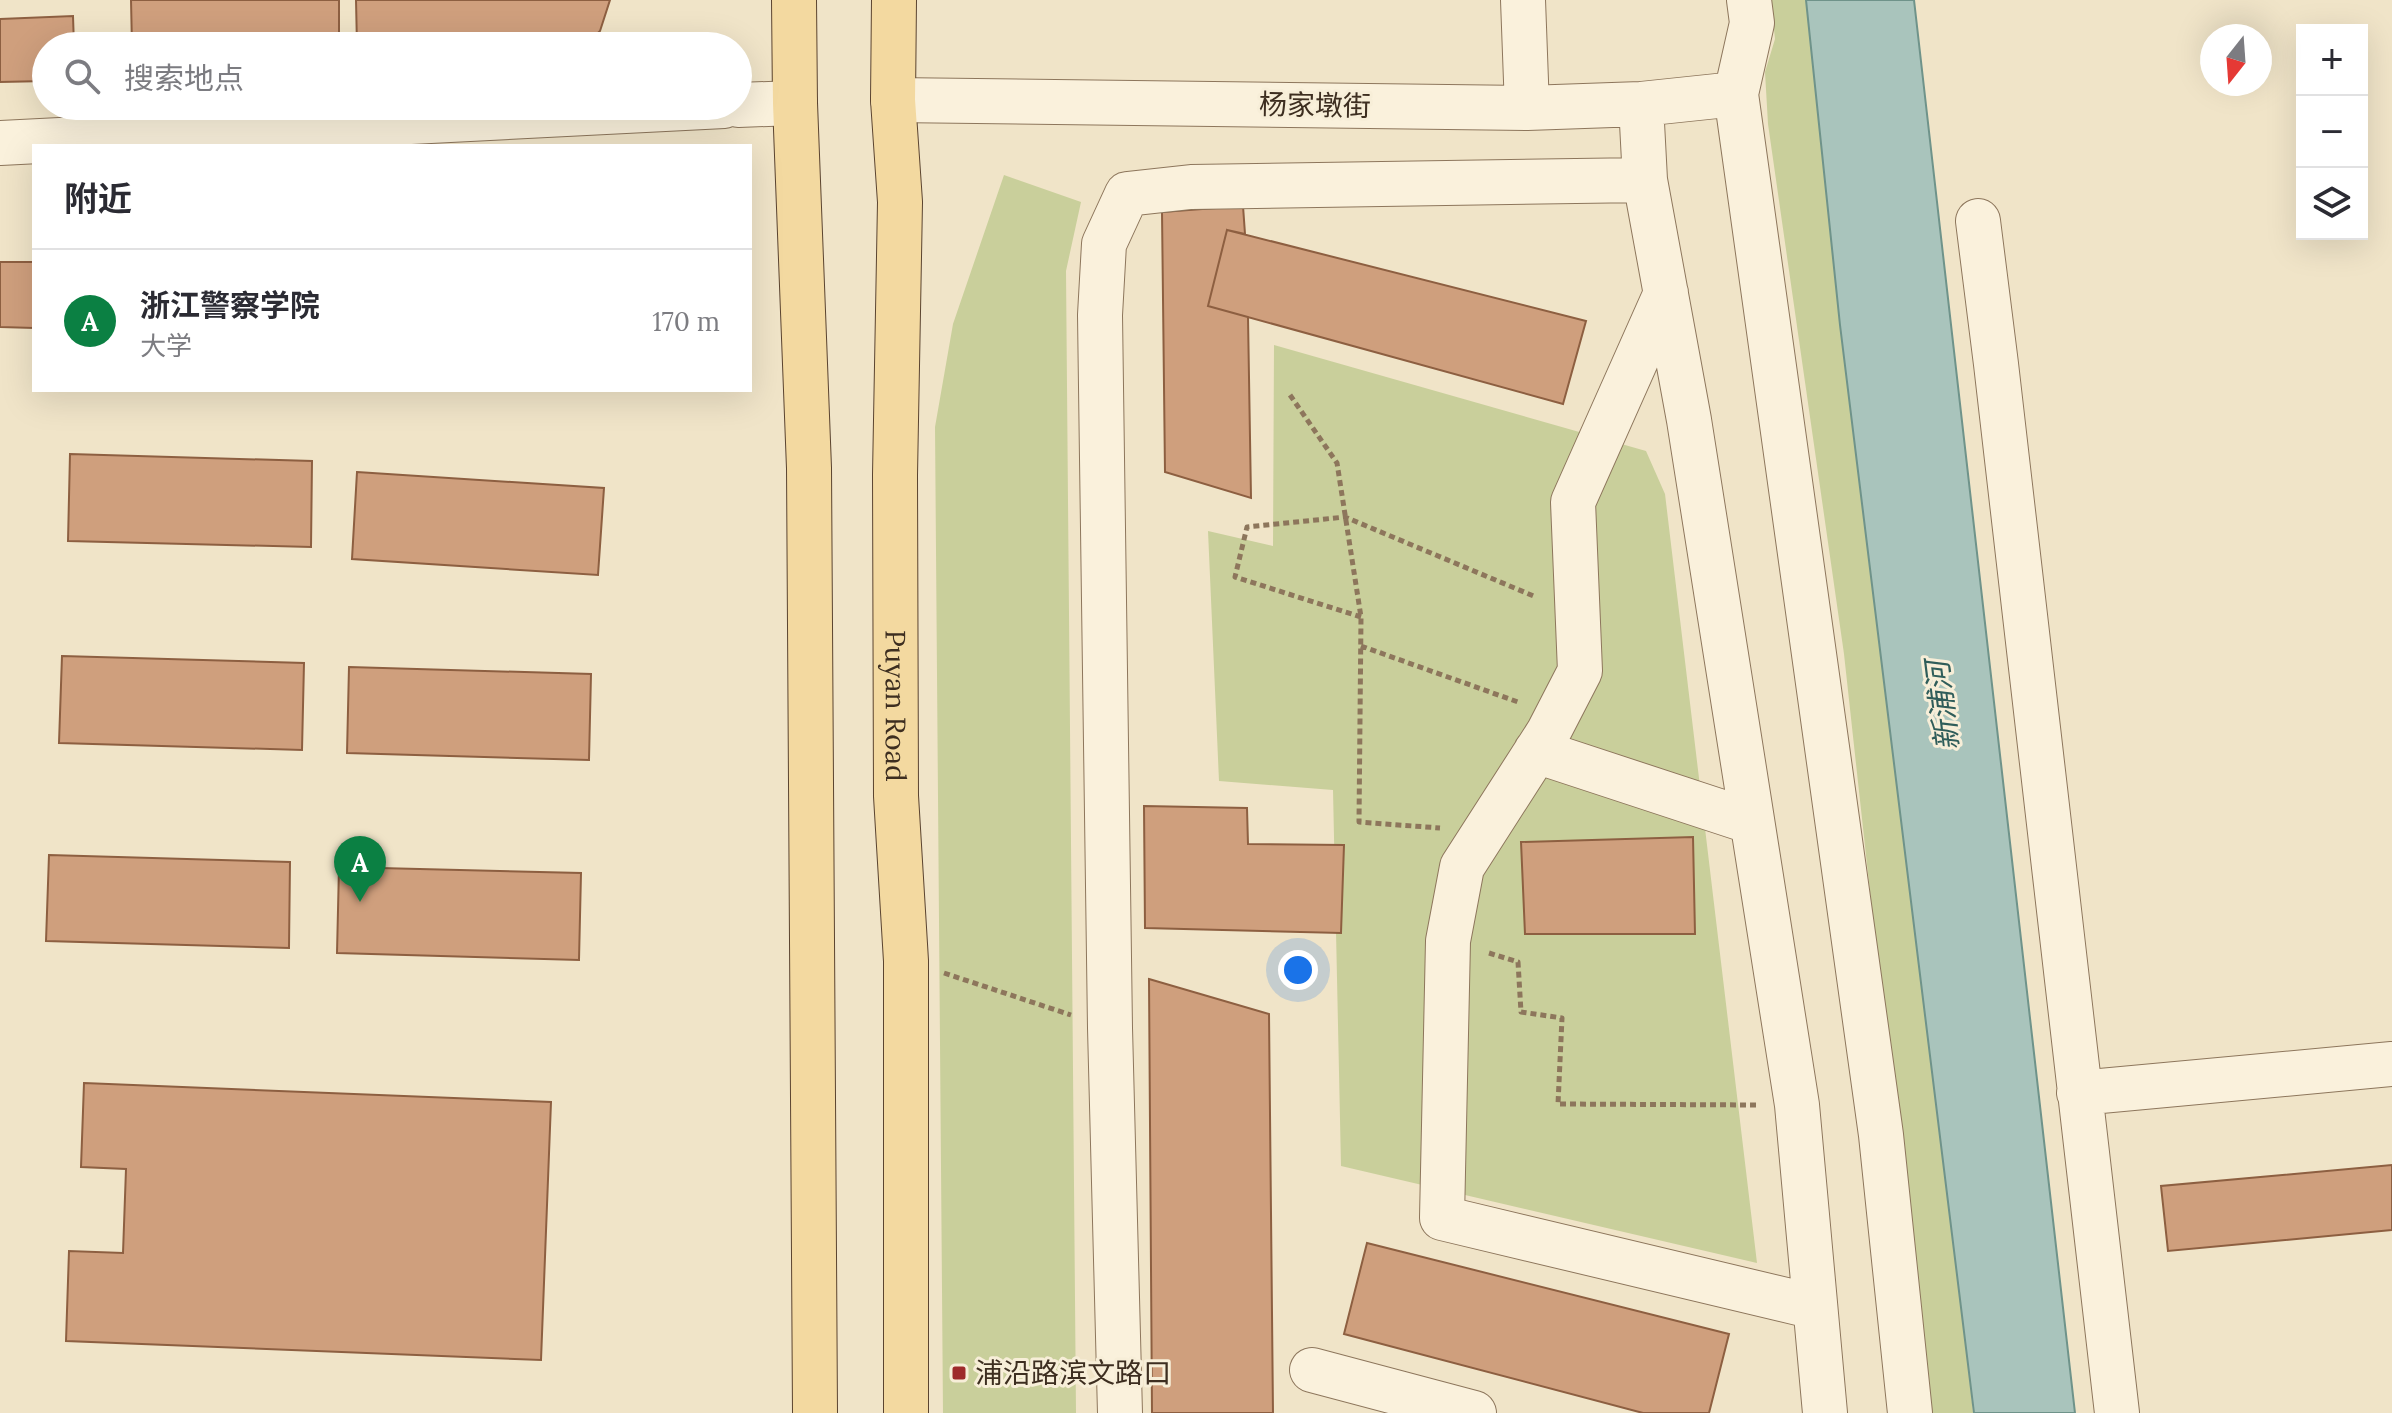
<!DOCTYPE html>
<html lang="zh">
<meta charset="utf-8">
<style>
body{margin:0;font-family:Lora,"Noto Sans SC",serif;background:#f7f7f7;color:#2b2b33}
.controls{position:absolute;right:24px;top:24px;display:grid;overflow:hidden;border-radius:0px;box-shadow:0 8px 32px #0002}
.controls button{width:72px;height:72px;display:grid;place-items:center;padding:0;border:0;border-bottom:2px solid #e1e1e2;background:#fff;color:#2b2b33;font:40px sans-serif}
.compass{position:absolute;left:2200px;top:24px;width:72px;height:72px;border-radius:50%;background:#fff;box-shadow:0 8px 32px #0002;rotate:197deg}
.you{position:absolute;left:1298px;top:970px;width:28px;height:28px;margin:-20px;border:6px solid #fff;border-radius:50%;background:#1a73e8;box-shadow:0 0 0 12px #1a73e833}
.badge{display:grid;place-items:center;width:52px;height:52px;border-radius:50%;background:#0b8043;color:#fff;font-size:26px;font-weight:700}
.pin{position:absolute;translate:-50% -66px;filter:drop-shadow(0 2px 4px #0008)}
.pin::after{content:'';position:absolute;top:42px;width:28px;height:24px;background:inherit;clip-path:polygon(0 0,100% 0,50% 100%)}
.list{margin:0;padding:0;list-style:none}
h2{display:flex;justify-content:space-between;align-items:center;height:104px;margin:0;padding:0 32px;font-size:34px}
h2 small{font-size:26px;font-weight:400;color:#7c7c81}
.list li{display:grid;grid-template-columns:52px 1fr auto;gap:24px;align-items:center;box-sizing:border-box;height:144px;padding:0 32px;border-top:2px solid #e1e1e2}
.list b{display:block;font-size:30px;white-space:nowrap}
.list p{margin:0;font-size:26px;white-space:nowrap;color:#7c7c81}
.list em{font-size:26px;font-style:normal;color:#7c7c81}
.icon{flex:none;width:44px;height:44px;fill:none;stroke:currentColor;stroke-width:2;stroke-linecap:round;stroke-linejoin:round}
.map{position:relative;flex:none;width:2392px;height:1413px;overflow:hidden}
.search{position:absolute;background:#fff;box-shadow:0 8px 32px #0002;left:32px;top:32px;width:720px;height:88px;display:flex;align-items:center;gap:20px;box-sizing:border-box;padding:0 28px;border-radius:44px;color:#7c7c81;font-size:30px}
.panel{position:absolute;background:#fff;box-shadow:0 8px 32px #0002;left:32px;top:144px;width:720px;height:248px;border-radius:0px}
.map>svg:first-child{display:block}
.green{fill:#c9cf9b}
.water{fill:#a9c4bc;stroke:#6f938a;stroke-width:2}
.building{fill:#cf9f7d;stroke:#8d5f41;stroke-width:2}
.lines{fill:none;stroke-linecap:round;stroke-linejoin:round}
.minor-casing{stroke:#8d765c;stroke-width:46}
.major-casing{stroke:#5b4430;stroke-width:46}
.path{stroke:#8d765c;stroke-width:5;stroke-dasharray:6 4;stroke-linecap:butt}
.minor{stroke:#faf1dc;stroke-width:44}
.major{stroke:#f3d9a0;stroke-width:44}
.poi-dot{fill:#9e2a2b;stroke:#f7eed8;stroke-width:3}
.labels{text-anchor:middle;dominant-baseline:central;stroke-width:6;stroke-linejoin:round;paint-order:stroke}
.street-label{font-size:28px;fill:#3d2e20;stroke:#f7eed8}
.poi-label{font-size:28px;fill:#3d2e20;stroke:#f7eed8;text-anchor:start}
.water-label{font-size:30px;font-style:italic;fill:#2f5d5a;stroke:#f7eed8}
</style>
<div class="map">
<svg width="2392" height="1413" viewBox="0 0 2392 1413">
<rect width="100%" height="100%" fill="#f0e4c8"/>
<path class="green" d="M 1771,0 L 1806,0 L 1840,325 L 1962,1299 L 1973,1413 L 1927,1413 L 1844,654 L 1768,124 L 1765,72 L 1775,39 Z
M 1004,175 L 1081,202 L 1066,271 L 1076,1413 L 943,1413 L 935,427 L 953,324 Z
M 1274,345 L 1646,451 L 1665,494 L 1757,1263 L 1341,1166 L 1333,790 L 1219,781 L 1208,531 L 1273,546 Z"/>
<path class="water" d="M 1806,0 L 1914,0 L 2075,1413 L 1974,1413 L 1840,325 Z"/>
<path class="building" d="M 131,0 L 339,0 L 339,46 L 132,46 Z
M 356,0 L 610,0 L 600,31 L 584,46 L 357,46 Z
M 73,16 L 74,46 L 46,46 L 46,81 L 0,82 L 0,19 Z
M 1243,206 L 1245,234 L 1227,230 L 1208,306 L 1248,317 L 1251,498 L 1165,472 L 1162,212 Z
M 1227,230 L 1586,321 L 1563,404 L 1208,306 Z
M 0,262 L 34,262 L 34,328 L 0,327 Z
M 70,454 L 312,461 L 311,547 L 68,541 Z
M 357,472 L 604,488 L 598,575 L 352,559 Z
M 62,656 L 304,663 L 302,750 L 59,743 Z
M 349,667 L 591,674 L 589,760 L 347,753 Z
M 1144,806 L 1247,808 L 1248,844 L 1344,845 L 1341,933 L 1145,928 Z
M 1693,837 L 1695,934 L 1525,934 L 1521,842 Z
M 49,855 L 290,862 L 289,948 L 46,941 Z
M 339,867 L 581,873 L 579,960 L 337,953 Z
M 1149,979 L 1269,1014 L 1273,1413 L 1152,1413 Z
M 84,1083 L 551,1102 L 541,1360 L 66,1341 L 69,1251 L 123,1253 L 126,1169 L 81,1167 Z
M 2392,1165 L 2392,1230 L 2168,1251 L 2161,1186 Z
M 1367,1243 L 1729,1334 L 1709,1413 L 1643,1413 L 1344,1334 Z"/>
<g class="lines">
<g class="minor-casing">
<path id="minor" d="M 1523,0 L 1527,108
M 1749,0 L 1752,23 L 1736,94 L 1881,1135 L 1910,1413
M 893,100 L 1527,108 L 1641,104 L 1736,94
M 1641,104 L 1645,180 L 1689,420 L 1797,1105 L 1825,1413
M 738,105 L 795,103
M 0,143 L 724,106
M 1978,221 L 1996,364 L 2117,1413
M 1666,293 L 1573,502 L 1580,671 L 1548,733 L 1462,867 L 1448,941 L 1442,1218 L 1815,1307
M 1536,751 L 1752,822
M 2079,1093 L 2392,1064
M 1312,1370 L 1474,1413
M 1120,1413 L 1110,1028 L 1100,315 L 1104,244 L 1127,194 L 1191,187 L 1645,180"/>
</g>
<g class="major-casing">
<g id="major">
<path d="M 794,0 L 795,103 L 809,468 L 815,1413"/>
<path id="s1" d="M 894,0 L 893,100 L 900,202 L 895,475 L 896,796 L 906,961 L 906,1413"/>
</g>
</g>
<path class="path" d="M 1290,395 L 1337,463 L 1361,617 L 1359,822 L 1440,828
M 1361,617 L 1235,577 L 1247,527 L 1345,517 L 1536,597
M 1361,646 L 1518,702
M 1489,953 L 1518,962 L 1521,1012 L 1562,1018 L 1558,1104 L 1756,1105
M 944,973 L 1071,1015"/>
<use href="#minor" class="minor"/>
<use href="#major" class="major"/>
</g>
<rect class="poi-dot" x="951" y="1365" width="16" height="16" rx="4"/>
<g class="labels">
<g class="street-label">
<text transform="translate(1315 105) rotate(1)">杨家墩街</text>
<text stroke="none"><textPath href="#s1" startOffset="706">Puyan Road</textPath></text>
</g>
<g class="poi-label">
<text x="975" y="1373">浦沿路滨文路口</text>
</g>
<g class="water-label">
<text transform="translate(1942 706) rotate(-97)">新浦河</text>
</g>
</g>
</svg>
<div class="controls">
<button>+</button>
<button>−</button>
<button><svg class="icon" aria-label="layers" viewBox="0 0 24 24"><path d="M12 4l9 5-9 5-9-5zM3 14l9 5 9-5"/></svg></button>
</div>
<svg class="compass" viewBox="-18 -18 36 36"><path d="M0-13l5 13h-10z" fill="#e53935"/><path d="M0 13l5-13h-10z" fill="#7c7c81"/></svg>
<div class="you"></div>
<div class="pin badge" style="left:360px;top:902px">A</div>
<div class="search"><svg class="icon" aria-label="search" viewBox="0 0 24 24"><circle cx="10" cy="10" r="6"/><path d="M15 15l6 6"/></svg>搜索地点</div>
<section class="panel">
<h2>附近<small></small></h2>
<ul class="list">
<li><span class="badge">A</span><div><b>浙江警察学院</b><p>大学</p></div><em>170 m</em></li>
</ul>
</section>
</div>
